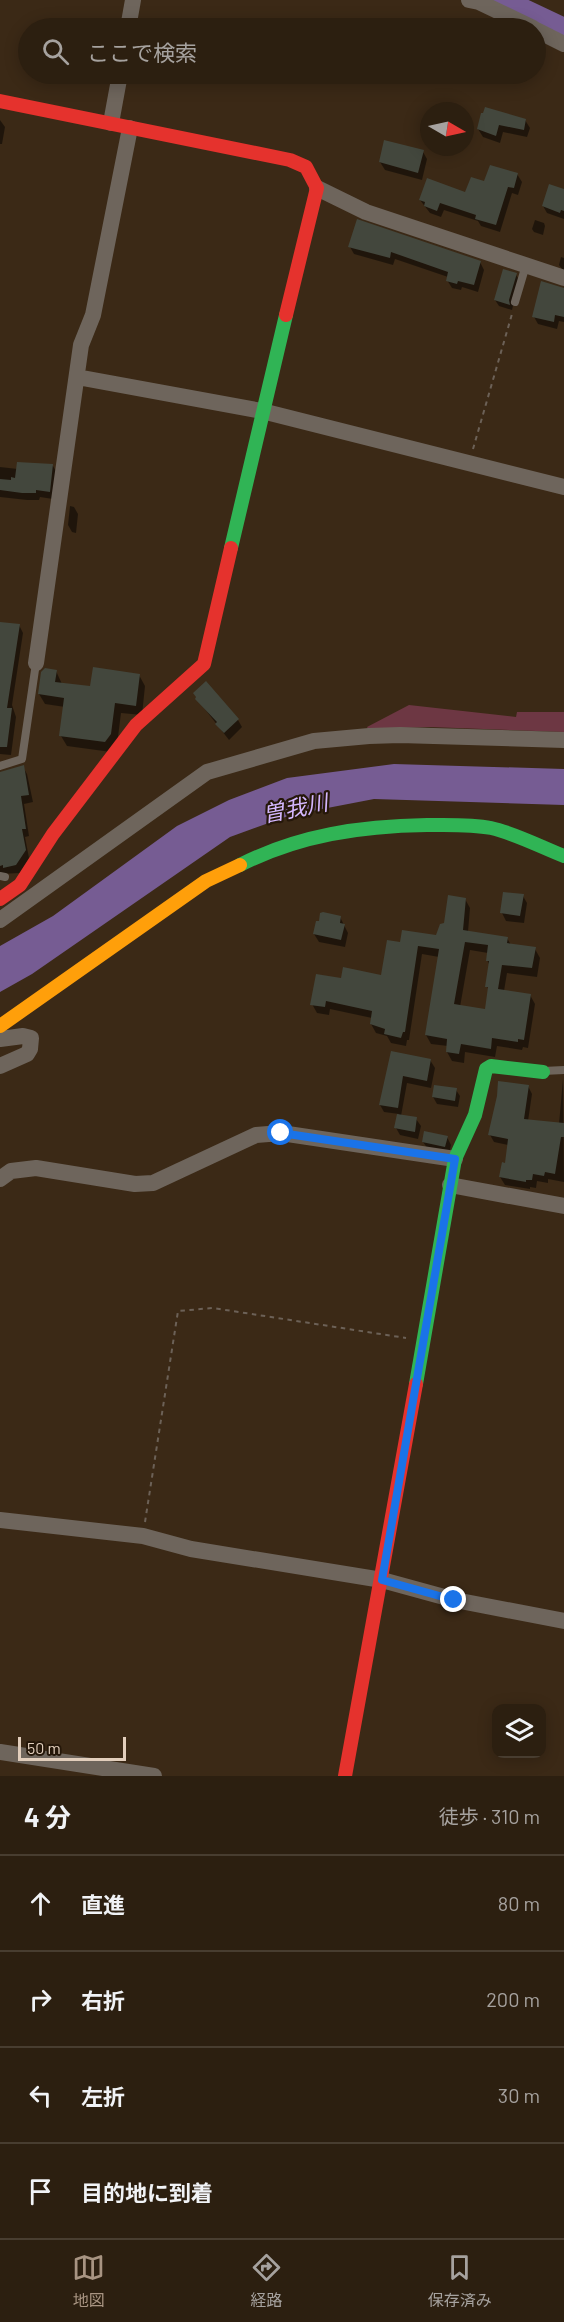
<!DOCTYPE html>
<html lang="ja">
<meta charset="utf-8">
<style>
body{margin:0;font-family:Barlow,"Noto Sans JP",sans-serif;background:#342719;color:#f1f3f6}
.controls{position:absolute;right:18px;bottom:18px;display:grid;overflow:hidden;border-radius:12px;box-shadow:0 3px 15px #0003}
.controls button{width:54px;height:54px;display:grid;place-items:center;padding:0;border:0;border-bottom:2px solid #483d30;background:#2c1f10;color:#f1f3f6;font:30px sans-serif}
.compass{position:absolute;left:420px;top:102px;width:54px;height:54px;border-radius:50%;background:#2c1f10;box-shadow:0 3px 15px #0003;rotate:99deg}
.scale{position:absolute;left:18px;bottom:15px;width:108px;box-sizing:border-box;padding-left:6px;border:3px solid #e2cebc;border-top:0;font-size:16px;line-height:21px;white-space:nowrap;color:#e2cebc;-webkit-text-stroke:4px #251709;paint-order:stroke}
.stop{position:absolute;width:18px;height:18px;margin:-14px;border:4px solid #1a73e8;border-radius:50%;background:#fff}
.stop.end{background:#1a73e8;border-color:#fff;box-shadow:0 2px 6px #0008}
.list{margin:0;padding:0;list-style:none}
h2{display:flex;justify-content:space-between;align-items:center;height:78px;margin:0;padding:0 24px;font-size:26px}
h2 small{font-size:20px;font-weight:400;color:#a6a29f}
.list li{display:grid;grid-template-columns:39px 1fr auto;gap:18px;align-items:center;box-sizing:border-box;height:96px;padding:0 24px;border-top:2px solid #483d30}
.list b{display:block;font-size:22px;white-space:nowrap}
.list em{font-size:20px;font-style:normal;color:#a6a29f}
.icon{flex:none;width:33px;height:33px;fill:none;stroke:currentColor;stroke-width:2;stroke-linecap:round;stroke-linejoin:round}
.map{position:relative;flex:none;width:564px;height:1776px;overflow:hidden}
.search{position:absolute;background:#2c1f10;box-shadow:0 3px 15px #0003;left:18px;right:18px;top:18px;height:66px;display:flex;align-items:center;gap:15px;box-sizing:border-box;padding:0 21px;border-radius:33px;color:#a6a29f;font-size:22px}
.sheet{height:462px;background:#2c1f10}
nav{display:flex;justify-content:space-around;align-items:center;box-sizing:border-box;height:84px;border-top:2px solid #483d30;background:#2c1f10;font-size:16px;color:#a6a29f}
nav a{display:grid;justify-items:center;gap:3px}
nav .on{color:#a89482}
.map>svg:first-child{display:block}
.green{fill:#6d3743}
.water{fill:#765c93}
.shadow{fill:#0007;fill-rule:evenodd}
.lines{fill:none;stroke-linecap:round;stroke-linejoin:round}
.river{stroke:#765c93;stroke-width:26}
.building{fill:#43473d;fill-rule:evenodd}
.path{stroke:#6c6157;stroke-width:2;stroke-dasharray:4.5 4.5;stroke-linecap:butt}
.lane{stroke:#6e655c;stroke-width:8}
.street{stroke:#6e655c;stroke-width:16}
.fast{stroke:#30b455;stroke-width:14}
.slow{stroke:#ff9f0a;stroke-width:14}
.jam{stroke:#e5322d;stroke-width:14}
.route{stroke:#1a73e8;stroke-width:8}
.labels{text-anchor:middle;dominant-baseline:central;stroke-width:4.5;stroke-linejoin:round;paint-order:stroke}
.water-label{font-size:22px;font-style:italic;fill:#d4b7fe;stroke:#251709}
</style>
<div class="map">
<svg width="564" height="1776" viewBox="0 0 564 1776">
<rect width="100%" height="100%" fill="#3b2916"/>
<path class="green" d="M 409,705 L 516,717 L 517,712 L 564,712 L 564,732 L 430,727 L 368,729 L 367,727 Z"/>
<path class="water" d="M 394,764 L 564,769 L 564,805 L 374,799 L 291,815 L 230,837 L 32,974 L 0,992 L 0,946 L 53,916 L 177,826 L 229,800 L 287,778 Z"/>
<path class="shadow" d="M 482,115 L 525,120 L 530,128 L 527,137 L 503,132 L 500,143 L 483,137 L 478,129 Z
M 0,120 L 5,127 L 2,144 L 0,144 Z
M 423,152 L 427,159 L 422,180 L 385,170 L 380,162 Z
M 517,174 L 522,182 L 518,195 L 512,193 L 500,232 L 481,226 L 478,221 L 444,210 L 441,217 L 430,213 L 420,200 L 465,194 L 484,183 Z
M 564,191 L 564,219 L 547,213 L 543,206 Z
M 535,220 L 544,223 L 545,226 L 543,235 L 534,232 L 532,229 Z
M 358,221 L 480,262 L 484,270 L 478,292 L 462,287 L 461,290 L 452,288 L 447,280 L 448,277 L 395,259 L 393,265 L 354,254 L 350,247 Z
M 561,257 L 564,258 L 564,272 L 559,265 Z
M 516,275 L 519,280 L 512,310 L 499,306 L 495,300 Z
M 564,289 L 564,322 L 559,321 L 557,329 L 538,324 L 534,317 Z
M 53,466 L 57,473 L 53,499 L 40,497 L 39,500 L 27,500 L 0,497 L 0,467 L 18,469 Z
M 70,506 L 74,507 L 78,514 L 76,533 L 72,532 L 68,525 Z
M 19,625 L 23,633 L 12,705 L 16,717 L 11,755 L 0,754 L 0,635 Z
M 56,671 L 62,684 L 91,688 L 139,675 L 145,686 L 142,715 L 121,713 L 117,745 L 111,752 L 67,746 L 61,736 L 65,707 L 45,704 L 39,694 Z
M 197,699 L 238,720 L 242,727 L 229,740 Z
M 23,767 L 27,774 L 33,802 L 24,804 L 29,836 L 25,837 L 29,858 L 20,873 L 0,874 L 0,773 Z
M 523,896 L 527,903 L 524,923 L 506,921 L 502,913 Z
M 465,899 L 470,908 L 468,932 L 507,938 L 511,945 L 535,949 L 540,958 L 537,977 L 507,973 L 504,991 L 530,995 L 535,1004 L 528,1048 L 523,1047 L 522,1050 L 497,1046 L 495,1057 L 465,1052 L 464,1063 L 452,1061 L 447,1052 L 448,1046 L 431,1044 L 426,1035 L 439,957 L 422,954 L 409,1040 L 407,1040 L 406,1046 L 391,1043 L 387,1036 L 376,1033 L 371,1024 L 372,1018 L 330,1009 L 329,1015 L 317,1013 L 312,1004 L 342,980 L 382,977 L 402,944 L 437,937 ZM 470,950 L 488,953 L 487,960 L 490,966 L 487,986 L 489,991 L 486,1011 L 460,1007 Z
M 340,917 L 348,933 L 345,947 L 319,942 L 314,934 Z
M 392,1053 L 430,1060 L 435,1068 L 431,1088 L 407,1083 L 401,1116 L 416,1119 L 421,1126 L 418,1139 L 400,1135 L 396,1128 L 399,1114 L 384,1112 L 380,1105 Z
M 563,1079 L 564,1182 L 548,1179 L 548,1183 L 537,1181 L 536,1188 L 530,1187 L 530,1189 L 505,1185 L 500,1177 L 507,1165 L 508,1145 L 494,1142 L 490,1135 L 528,1086 L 532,1094 L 528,1121 L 559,1124 Z
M 456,1090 L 460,1096 L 458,1107 L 437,1104 L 433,1097 Z
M 447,1137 L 451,1145 L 449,1154 L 428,1149 L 423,1142 Z"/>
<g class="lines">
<path class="river" d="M 498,0 L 564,31"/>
</g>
<path class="building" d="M 485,107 L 526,119 L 524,130 L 499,125 L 496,136 L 477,129 L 481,113 L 483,113 Z
M 384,140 L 424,150 L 418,173 L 379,162 Z
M 490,165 L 518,173 L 514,188 L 508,187 L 496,225 L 475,219 L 476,215 L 440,203 L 437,211 L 424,206 L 425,202 L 419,200 L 427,178 L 465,192 L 471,177 L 484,181 Z
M 549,184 L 564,189 L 564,211 L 561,210 L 560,213 L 542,206 Z
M 357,219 L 481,261 L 474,285 L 458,281 L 457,284 L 446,281 L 448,272 L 391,252 L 390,258 L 348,247 Z
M 503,269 L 517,273 L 509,300 L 510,305 L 494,300 Z
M 541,281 L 564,288 L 564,317 L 555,315 L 554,322 L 532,317 Z
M 17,462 L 53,464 L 50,492 L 36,490 L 36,493 L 22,493 L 0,490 L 0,479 L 11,480 L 11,477 L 15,478 Z
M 0,622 L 20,624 L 7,708 L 12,708 L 7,747 L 0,747 Z
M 93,667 L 140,674 L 136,706 L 115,703 L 111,734 L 105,742 L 59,736 L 64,698 L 38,694 L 41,672 L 45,668 L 57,670 L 55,682 L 90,686 Z
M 206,681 L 239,719 L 224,733 L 215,724 L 217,722 L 195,699 L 196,697 L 193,693 Z
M 24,765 L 29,795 L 21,796 L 26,829 L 22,829 L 26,850 L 16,865 L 3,868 L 3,865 L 0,866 L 0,772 Z
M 503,892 L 524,894 L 520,916 L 500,913 Z
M 448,895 L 466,898 L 463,930 L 508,937 L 507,943 L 536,947 L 532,968 L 502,965 L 498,989 L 531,994 L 524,1040 L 518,1039 L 518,1042 L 492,1038 L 491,1049 L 461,1044 L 459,1054 L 446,1052 L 447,1039 L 425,1035 L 439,949 L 418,946 L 405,1032 L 403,1032 L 401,1038 L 384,1034 L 385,1029 L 370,1024 L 372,1011 L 326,1001 L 325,1007 L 310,1005 L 316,974 L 341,978 L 343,967 L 381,975 L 387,940 L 400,942 L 402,930 L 436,935 L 440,924 L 444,923 ZM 465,942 L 488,945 L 486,961 L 489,961 L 485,987 L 488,987 L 485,1009 L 454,1004 Z
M 323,912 L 341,916 L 340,923 L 345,924 L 341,940 L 313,934 L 316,921 L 319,921 L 320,913 Z
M 391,1051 L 431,1059 L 427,1081 L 403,1076 L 398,1108 L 379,1105 Z
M 498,1081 L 529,1085 L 524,1119 L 564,1123 L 564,1137 L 561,1137 L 555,1174 L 545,1172 L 544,1176 L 533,1174 L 532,1180 L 526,1180 L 526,1182 L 499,1177 L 502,1162 L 505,1163 L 508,1139 L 488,1135 L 497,1096 Z
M 434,1085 L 457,1088 L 455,1101 L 432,1097 Z
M 397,1114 L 417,1117 L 415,1132 L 394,1128 Z
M 424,1131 L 448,1136 L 445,1147 L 422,1142 Z"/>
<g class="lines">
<path class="path" d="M 473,449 L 512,314
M 145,1522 L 178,1311 L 213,1308 L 406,1338"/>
<path class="lane" d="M 515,302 L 526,265
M 0,766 L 22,759 L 36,663
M 0,876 L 5,877
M 543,1071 L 564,1070"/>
<path class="street" d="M 469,0 L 479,2 L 533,28
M 128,28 L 133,0
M 536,30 L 564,44
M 111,123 L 120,74
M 317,188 L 366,212 L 564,278
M 77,377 L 262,411 L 564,487
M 36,663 L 81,345 L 93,315 L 130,128
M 0,920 L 207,772 L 314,741 L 369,736 L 400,735 L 564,740
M 0,1039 L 23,1036 L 31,1038 L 30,1049 L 27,1054 L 0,1066
M 0,1179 L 11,1171 L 36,1168 L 135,1184 L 153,1183 L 256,1135 L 281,1133 L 455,1159
M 450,1185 L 564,1206
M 0,1520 L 143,1536 L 191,1549 L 382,1580 L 455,1600 L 564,1621
M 0,1752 L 154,1776"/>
<path class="fast" d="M 231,548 L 286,315
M 240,865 C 299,835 361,826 427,825 C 447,825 471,824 491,828 C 514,833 541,847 564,856
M 416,1384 L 455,1159 L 475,1115 L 486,1069 L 491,1066 L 543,1072"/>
<path class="slow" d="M 0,1026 L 206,881 L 240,865"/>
<path class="jam" d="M 0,101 L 290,160 L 306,167 L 317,188 L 286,315
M 0,899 L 20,885 L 53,834 L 136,725 L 204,664 L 231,548
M 345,1776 L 416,1384"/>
</g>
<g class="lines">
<path class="route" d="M 281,1133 L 455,1159 L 382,1580 L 454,1600"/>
</g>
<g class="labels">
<g class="water-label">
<text transform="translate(295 807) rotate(-11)">曽我川</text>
</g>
</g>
</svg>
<div class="controls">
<button><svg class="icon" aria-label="layers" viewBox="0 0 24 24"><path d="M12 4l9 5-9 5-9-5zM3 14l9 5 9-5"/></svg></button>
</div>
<svg class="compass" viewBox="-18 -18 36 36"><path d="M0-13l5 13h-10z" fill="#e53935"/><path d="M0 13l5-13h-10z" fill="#a6a29f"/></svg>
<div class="scale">50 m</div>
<div class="stop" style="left:281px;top:1133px"></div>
<div class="stop end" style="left:454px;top:1600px"></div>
<div class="search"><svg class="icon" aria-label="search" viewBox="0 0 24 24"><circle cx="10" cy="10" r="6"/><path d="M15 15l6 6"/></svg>ここで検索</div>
</div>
<section class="sheet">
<h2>4 分<small>徒歩 · 310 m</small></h2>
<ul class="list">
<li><svg class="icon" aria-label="ahead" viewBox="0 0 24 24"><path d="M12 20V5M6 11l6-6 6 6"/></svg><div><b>直進</b></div><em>80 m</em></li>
<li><svg class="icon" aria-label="right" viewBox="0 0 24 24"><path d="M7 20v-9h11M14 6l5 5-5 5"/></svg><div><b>右折</b></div><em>200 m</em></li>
<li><svg class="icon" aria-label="left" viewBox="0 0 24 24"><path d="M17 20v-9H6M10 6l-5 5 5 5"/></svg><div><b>左折</b></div><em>30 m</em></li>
<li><svg class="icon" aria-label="arrive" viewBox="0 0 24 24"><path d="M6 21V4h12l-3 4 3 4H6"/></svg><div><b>目的地に到着</b></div></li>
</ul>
</section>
<nav>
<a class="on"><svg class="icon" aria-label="map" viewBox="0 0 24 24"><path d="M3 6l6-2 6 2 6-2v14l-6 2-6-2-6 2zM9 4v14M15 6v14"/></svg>地図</a>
<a><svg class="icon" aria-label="directions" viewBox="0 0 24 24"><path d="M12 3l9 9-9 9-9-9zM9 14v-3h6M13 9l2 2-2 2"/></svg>経路</a>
<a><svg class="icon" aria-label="saved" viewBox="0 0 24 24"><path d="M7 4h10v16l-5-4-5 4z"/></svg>保存済み</a>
</nav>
